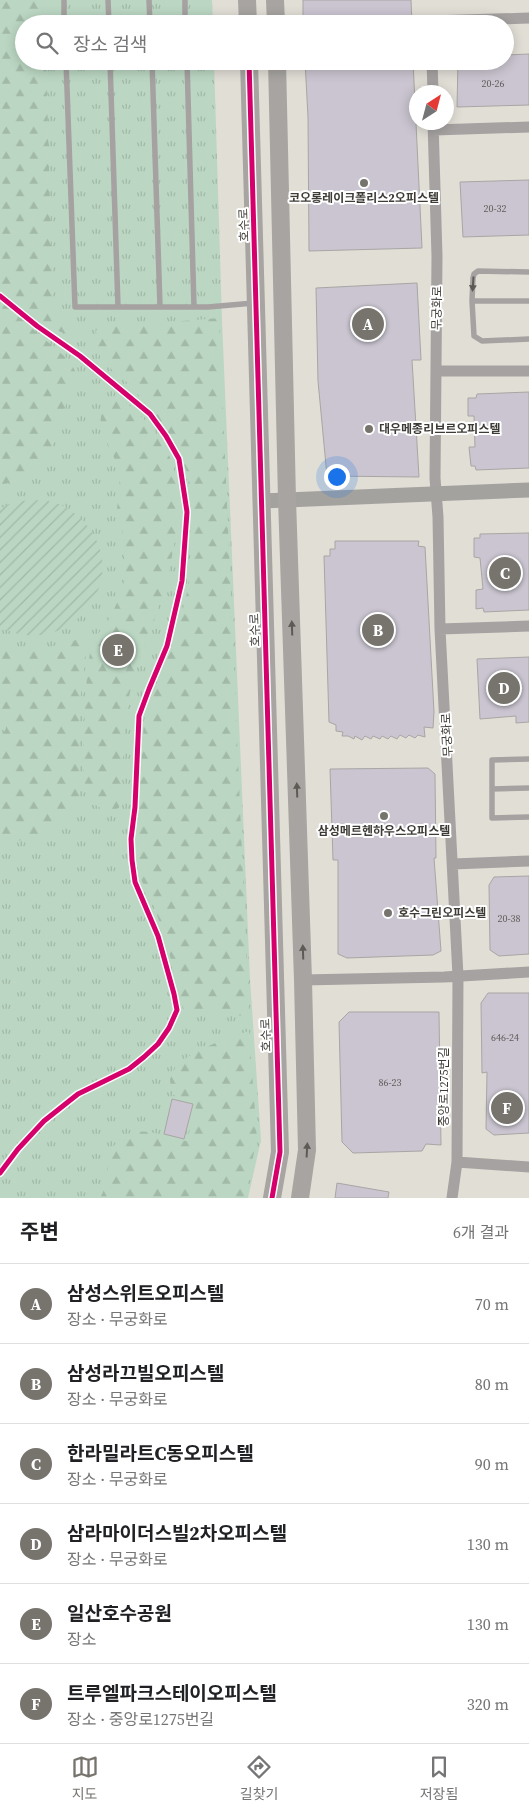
<!DOCTYPE html>
<html lang="ko">
<meta charset="utf-8">
<style>
body{margin:0;font-family:"Source Serif 4","Noto Sans KR",serif;background:#f2f2f2;color:#202124}
.compass{position:absolute;left:409px;top:85px;width:45px;height:45px;border-radius:50%;background:#fff;box-shadow:0 2px 12px #0003;rotate:36deg}
.you{position:absolute;left:336px;top:476px;width:18px;height:18px;margin:-12px;border:4px solid #fff;border-radius:50%;background:#1a73e8;box-shadow:0 0 0 8px #1a73e833}
.badge{display:grid;place-items:center;width:32px;height:32px;border-radius:50%;background:#77746e;color:#fff;font-size:16px;font-weight:700}
.pin{position:absolute;translate:-50% -50%;border:2px solid #fff;box-shadow:0 1px 5px #0006}
.list{margin:0;padding:0;list-style:none}
h2{display:flex;justify-content:space-between;align-items:center;height:65px;margin:0;padding:0 20px;font-size:21px}
h2 small{font-size:16px;font-weight:400;color:#757577}
.list li{display:grid;grid-template-columns:32px 1fr auto;gap:15px;align-items:center;box-sizing:border-box;height:80px;padding:0 20px;border-top:1px solid #e0e0e0}
.list b{display:block;font-size:19px;white-space:nowrap}
.list p{margin:0;font-size:16px;white-space:nowrap;color:#757577}
.list em{font-size:16px;font-style:normal;color:#757577}
.icon{flex:none;width:28px;height:28px;fill:none;stroke:currentColor;stroke-width:2;stroke-linecap:round;stroke-linejoin:round}
.map{position:relative;flex:none;width:529px;height:1198px;overflow:hidden}
.search{position:absolute;background:#fff;box-shadow:0 2px 12px #0003;left:15px;right:15px;top:15px;height:55px;display:flex;align-items:center;gap:12px;box-sizing:border-box;padding:0 18px;border-radius:28px;color:#757577;font-size:19px}
.sheet{height:545px;background:#fff}
nav{display:flex;justify-content:space-around;align-items:center;box-sizing:border-box;height:70px;border-top:1px solid #e0e0e0;background:#fff;font-size:14px;color:#757577}
nav a{display:grid;justify-items:center;gap:2px}
nav .on{color:#77746e}
.map>svg:first-child{display:block}
.grass{fill:url(#grass-tufts)}
.forest{fill:url(#forest-firs)}
.garden{fill:url(#garden-furrows)}
.building{fill:#cac5d0;stroke:#a8a6a4}
.lines{fill:none;stroke-linecap:round;stroke-linejoin:round}
.service{stroke:#a5a2a1;stroke-width:5.5}
.minor{stroke:#a5a2a1;stroke-width:11}
.secondary{stroke:#a4a29f;stroke-width:15}
.primary{stroke:#a7a4a1;stroke-width:18}
.cycleway-casing{stroke:#fff;stroke-width:8}
.cycleway{stroke:#d6006c;stroke-width:5}
.oneway{fill:#5d5a56}
.oneway2{fill:#5e5a56}
.poi-dot{fill:#77746e;stroke:#fff;stroke-width:2}
.labels{text-anchor:middle;dominant-baseline:central;stroke-width:4;stroke-linejoin:round;paint-order:stroke}
.number-label{font-size:10px;fill:#615e5c}
.poi-label{font-size:12px;font-weight:bold;fill:#3e3b36;stroke:#fff}
.street-label{font-size:12px;fill:#3e3b36;stroke:#fff}
</style>
<div class="map">
<svg width="529" height="1198" viewBox="0 0 529 1198">
<defs>
<pattern id="grass-tufts" width="24" height="20" patternUnits="userSpaceOnUse" patternTransform="scale(1.25)"><rect width="24" height="20" fill="#bbd7c3"/><path d="M3 7l-1-3M5 7V3M7 7l1-3M15 17l-1-3M17 17v-4M19 17l1-3" fill="none" stroke="#a2b9a8"/></pattern>
<pattern id="forest-firs" width="22" height="20" patternUnits="userSpaceOnUse" patternTransform="scale(1.25)"><rect width="22" height="20" fill="#bbd7c3"/><path d="M5 1l3.5 6h-7zM16 11l3.5 6h-7z" fill="#a2b9a8"/></pattern>
<pattern id="garden-furrows" width="10" height="10" patternUnits="userSpaceOnUse" patternTransform="scale(1.25)"><rect width="10" height="10" fill="#bbd7c3"/><path d="M-1 1l2-2M0 10L10 0M9 11l2-2" fill="none" stroke="#a2b9a8"/></pattern>
</defs>
<rect width="100%" height="100%" fill="#e1ded6"/>
<path class="grass" d="M 0,0 L 212,0 L 213,24 L 24,24 L 24,61 L 214,61 L 222,320 L 250,979 L 261,1140 L 248,1198 L 0,1198 Z"/>
<path class="forest" d="M 0,0 L 44,0 L 45,24 L 24,24 L 24,61 L 46,61 L 53,310 L 75,326 L 85,326 L 82,336 C 50,336 23,308 0,289 Z
M 0,301 L 70,361 L 75,371 L 71,389 L 45,467 L 37,475 L 0,485 Z
M 219,318 L 249,1016 L 196,1013 L 185,1011 L 179,999 L 172,963 L 155,908 L 138,873 L 137,839 L 144,720 L 178,630 L 189,584 L 193,503 L 190,484 L 180,450 L 160,421 L 129,384 L 102,361 L 98,351 L 96,331 L 98,328 Z
M 113,396 C 129,403 143,417 153,430 C 161,440 168,451 172,463 C 187,514 169,578 152,627 C 146,644 137,662 133,680 C 129,695 126,710 125,725 C 122,753 124,781 119,808 L 107,812 L 94,804 L 85,791 L 83,757 L 86,687 L 91,643 L 108,621 L 118,601 L 126,575 L 124,537 L 117,510 L 120,475 L 112,452 L 100,429 L 101,415 L 107,403 Z
M 85,637 L 88,640 L 79,709 L 80,796 L 59,823 L 37,837 L 17,841 L 0,839 L 0,737 L 6,729 L 0,701 L 0,644 C 35,652 51,648 85,637 Z
M 249,1031 L 257,1139 L 244,1198 L 100,1198 C 104,1191 108,1181 108,1173 C 108,1168 106,1162 107,1157 C 108,1151 114,1146 118,1141 C 137,1121 164,1138 187,1141 L 197,1102 L 174,1095 C 153,1059 225,1040 249,1031 Z"/>
<path class="garden" d="M 28,500 C 35,500 41,500 47,501 C 62,503 73,511 83,521 C 137,577 69,663 0,627 L 0,509 L 9,504 Z"/>
<path class="building" d="M 303,0 L 411,0 L 412,24 L 303,24 Z
M 529,54 L 529,105 L 457,107 L 458,61 L 505,61 L 505,55 Z
M 305,61 L 413,61 L 422,248 L 309,251 L 308,117 Z
M 529,180 L 529,235 L 463,237 L 460,182 Z
M 417,283 L 421,360 L 412,360 L 419,477 L 327,476 L 318,381 L 316,288 Z
M 529,392 L 529,468 L 476,470 L 475,466 L 471,466 L 469,447 L 475,447 L 474,416 L 468,416 L 468,398 L 476,398 L 477,394 Z
M 529,533 L 529,610 L 484,612 L 483,608 L 476,609 L 476,590 L 483,589 L 480,558 L 474,557 L 474,538 L 480,538 L 480,534 Z
M 335,541 L 419,541 L 418,546 L 425,547 L 434,712 L 433,728 L 424,727 L 425,737 L 418,735 L 415,738 L 409,735 L 406,738 L 400,735 L 397,739 L 391,736 L 388,739 L 382,736 L 380,739 L 373,736 L 371,739 L 365,736 L 362,740 L 355,736 L 354,739 L 348,736 L 342,736 L 343,732 L 336,731 L 336,725 L 329,722 L 324,556 L 330,556 L 330,549 L 335,549 Z
M 529,657 L 529,722 L 516,723 L 516,716 L 480,719 L 477,659 Z
M 428,768 L 435,774 L 436,858 L 434,858 L 441,951 L 433,955 L 347,958 L 338,954 L 338,860 L 333,860 L 330,769 Z
M 529,876 L 529,954 L 499,956 L 490,950 L 489,885 L 494,877 Z
M 488,993 L 529,993 L 529,1133 L 494,1135 L 486,1129 L 487,1072 L 482,1073 L 481,1003 Z
M 349,1012 L 439,1012 L 441,1145 L 426,1144 L 422,1151 L 353,1153 L 342,1142 L 339,1022 Z
M 172,1099 L 193,1104 L 184,1139 L 164,1134 Z
M 337,1183 L 389,1192 L 388,1198 L 335,1198 Z"/>
<g class="lines">
<path class="service" d="M 64,0 L 64,24
M 108,0 L 109,24
M 149,0 L 150,24
M 185,0 L 185,24
M 66,61 L 75,307 L 208,307 L 254,303
M 110,61 L 118,307
M 152,61 L 160,307
M 187,61 L 194,307
M 529,272 L 478,271 L 474,274 L 473,278 L 472,301 L 474,336 L 482,341 L 529,339
M 472,301 L 529,301
M 529,759 L 492,760 L 492,818 L 529,817
M 492,789 L 529,788"/>
<path class="minor" d="M 431,24 L 431,21 L 529,18
M 432,61 L 433,92
M 433,122 L 437,256 L 435,478 L 438,517 L 440,629 L 458,976 L 457,1162 L 452,1198
M 434,130 L 529,127
M 436,371 L 529,371
M 440,629 L 529,626
M 453,864 L 529,861
M 303,980 L 444,977 L 529,972
M 457,1162 L 529,1167"/>
<path class="secondary" d="M 262,501 L 529,490"/>
<path class="primary" d="M 247,0 L 248,24
M 275,0 L 276,24
M 249,61 L 280,1152 L 272,1198
M 277,61 L 287,499 L 303,980 L 307,1150 L 300,1198"/>
<g class="cycleway-casing">
<path id="cycleway" d="M 249,61 L 280,1152 L 272,1198
M 0,296 L 37,326 L 80,356 L 150,414 L 166,436 L 179,459 L 187,512 L 182,581 L 167,646 L 149,689 L 139,716 L 135,807 L 131,839 L 132,860 L 135,882 L 158,936 L 174,994 L 177,1010 L 169,1028 L 158,1044 L 144,1057 L 129,1069 L 78,1094 L 44,1121 L 18,1149 L 0,1173"/>
</g>
<use href="#cycleway" class="cycleway"/>
</g>
<defs><path id="oneway-solid" d="M-6-.8H1V-3.2L6.5 0L1 3.2V.8H-6Z" transform="scale(1.25)"/></defs>
<use class="oneway" href="#oneway-solid" transform="translate(473 284) rotate(94)"/>
<g class="oneway2">
<use href="#oneway-solid" transform="translate(292 628) rotate(-92)"/>
<use href="#oneway-solid" transform="translate(297 790) rotate(-92)"/>
<use href="#oneway-solid" transform="translate(303 952) rotate(-92)"/>
<use href="#oneway-solid" transform="translate(307 1150) rotate(-87)"/>
</g>
<g class="poi-dot">
<circle cx="364" cy="183" r="5"/>
<circle cx="369" cy="429" r="5"/>
<circle cx="384" cy="816" r="5"/>
<circle cx="388" cy="913" r="5"/>
</g>
<g class="labels">
<g class="number-label">
<text x="493" y="83">20-26</text>
<text x="495" y="208">20-32</text>
<text x="509" y="918">20-38</text>
<text x="505" y="1037">646-24</text>
<text x="390" y="1082">86-23</text>
</g>
<g class="poi-label">
<text x="364" y="198">코오롱레이크폴리스2오피스텔</text>
<text x="379" y="429" text-anchor="start">대우메종리브르오피스텔</text>
<text x="384" y="831">삼성메르헨하우스오피스텔</text>
<text x="398" y="913" text-anchor="start">호수그린오피스텔</text>
</g>
<g class="street-label">
<text transform="translate(244 225) rotate(-92)">호수로</text>
<text transform="translate(437 308) rotate(-89)">무궁화로</text>
<text transform="translate(255 630) rotate(-92)">호수로</text>
<text transform="translate(447 735) rotate(-93)">무궁화로</text>
<text transform="translate(266 1035) rotate(-92)">호수로</text>
<text transform="translate(444 1087) rotate(-90)">중앙로1275번길</text>
</g>
</g>
</svg>
<svg class="compass" viewBox="-18 -18 36 36"><path d="M0-13l5 13h-10z" fill="#e53935"/><path d="M0 13l5-13h-10z" fill="#757577"/></svg>
<div class="you"></div>
<div class="pin badge" style="left:368px;top:324px">A</div>
<div class="pin badge" style="left:378px;top:630px">B</div>
<div class="pin badge" style="left:505px;top:573px">C</div>
<div class="pin badge" style="left:504px;top:688px">D</div>
<div class="pin badge" style="left:118px;top:650px">E</div>
<div class="pin badge" style="left:507px;top:1108px">F</div>
<div class="search"><svg class="icon" aria-label="search" viewBox="0 0 24 24"><circle cx="10" cy="10" r="6"/><path d="M15 15l6 6"/></svg>장소 검색</div>
</div>
<section class="sheet">
<h2>주변<small>6개 결과</small></h2>
<ul class="list">
<li><span class="badge">A</span><div><b>삼성스위트오피스텔</b><p>장소 · 무궁화로</p></div><em>70 m</em></li>
<li><span class="badge">B</span><div><b>삼성라끄빌오피스텔</b><p>장소 · 무궁화로</p></div><em>80 m</em></li>
<li><span class="badge">C</span><div><b>한라밀라트C동오피스텔</b><p>장소 · 무궁화로</p></div><em>90 m</em></li>
<li><span class="badge">D</span><div><b>삼라마이더스빌2차오피스텔</b><p>장소 · 무궁화로</p></div><em>130 m</em></li>
<li><span class="badge">E</span><div><b>일산호수공원</b><p>장소</p></div><em>130 m</em></li>
<li><span class="badge">F</span><div><b>트루엘파크스테이오피스텔</b><p>장소 · 중앙로1275번길</p></div><em>320 m</em></li>
</ul>
</section>
<nav>
<a class="on"><svg class="icon" aria-label="map" viewBox="0 0 24 24"><path d="M3 6l6-2 6 2 6-2v14l-6 2-6-2-6 2zM9 4v14M15 6v14"/></svg>지도</a>
<a><svg class="icon" aria-label="directions" viewBox="0 0 24 24"><path d="M12 3l9 9-9 9-9-9zM9 14v-3h6M13 9l2 2-2 2"/></svg>길찾기</a>
<a><svg class="icon" aria-label="saved" viewBox="0 0 24 24"><path d="M7 4h10v16l-5-4-5 4z"/></svg>저장됨</a>
</nav>
